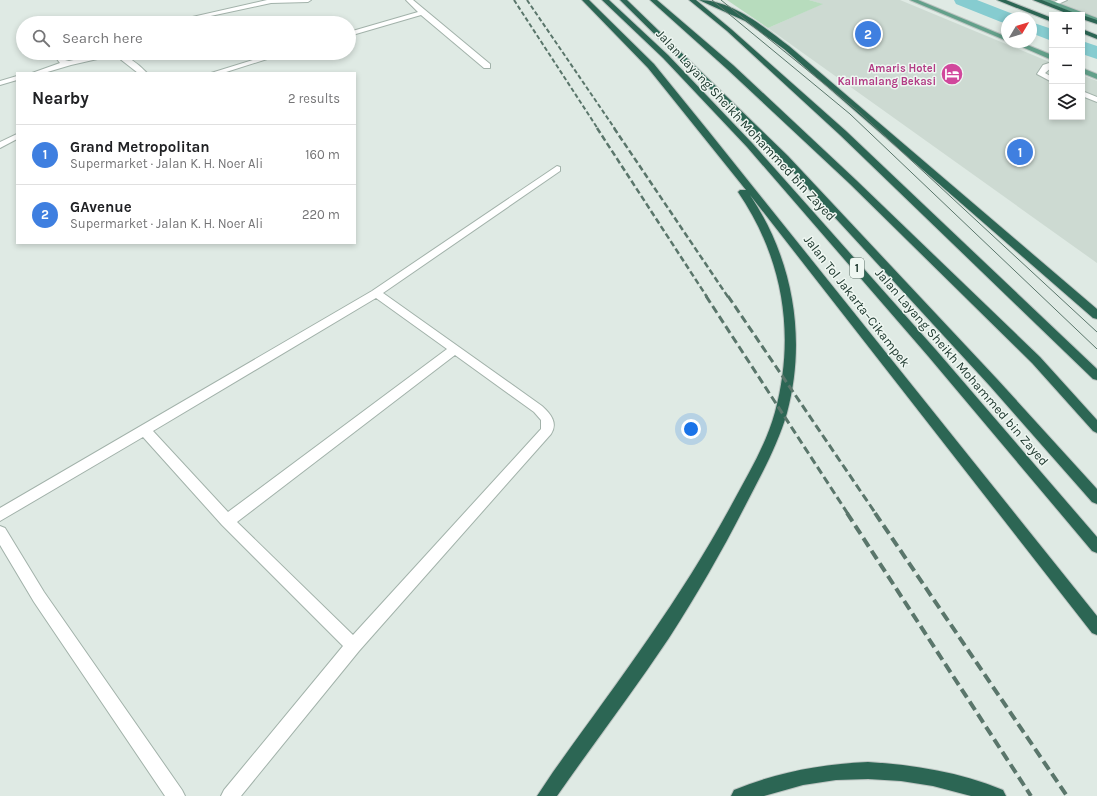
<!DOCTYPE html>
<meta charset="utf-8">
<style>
body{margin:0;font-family:Karla,sans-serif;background:#f2f2f2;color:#202124}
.controls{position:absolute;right:12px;top:12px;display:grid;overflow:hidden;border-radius:0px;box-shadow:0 2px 6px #0003}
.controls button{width:36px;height:36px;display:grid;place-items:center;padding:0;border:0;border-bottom:1px solid #e0e0e0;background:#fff;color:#202124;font:20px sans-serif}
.compass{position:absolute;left:1001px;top:12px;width:36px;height:36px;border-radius:50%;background:#fff;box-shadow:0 2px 6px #0003;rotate:52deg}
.you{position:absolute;left:691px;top:429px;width:14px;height:14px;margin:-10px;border:3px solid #fff;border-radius:50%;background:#1a73e8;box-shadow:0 0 0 6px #1a73e833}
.badge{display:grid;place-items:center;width:26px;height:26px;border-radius:50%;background:#7e423a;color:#fff;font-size:13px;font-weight:700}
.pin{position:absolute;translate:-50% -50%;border:2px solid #fff;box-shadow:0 1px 4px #0006}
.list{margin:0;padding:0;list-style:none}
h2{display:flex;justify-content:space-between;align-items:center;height:52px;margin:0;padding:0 16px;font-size:17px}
h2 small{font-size:13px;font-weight:400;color:#757577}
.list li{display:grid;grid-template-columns:26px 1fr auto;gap:12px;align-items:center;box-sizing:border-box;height:60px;padding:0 16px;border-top:1px solid #e0e0e0}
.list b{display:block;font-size:15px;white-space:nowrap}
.list p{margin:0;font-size:13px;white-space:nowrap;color:#757577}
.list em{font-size:13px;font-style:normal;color:#757577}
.icon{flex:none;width:22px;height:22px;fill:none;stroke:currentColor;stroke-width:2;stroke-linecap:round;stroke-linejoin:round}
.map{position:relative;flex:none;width:1097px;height:796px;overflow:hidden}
.search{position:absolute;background:#fff;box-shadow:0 2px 6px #0003;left:16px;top:16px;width:340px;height:44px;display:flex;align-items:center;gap:10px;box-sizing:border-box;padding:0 14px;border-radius:22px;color:#757577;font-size:15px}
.panel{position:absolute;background:#fff;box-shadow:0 2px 6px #0003;left:16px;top:72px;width:340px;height:172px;border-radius:0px}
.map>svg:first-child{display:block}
.built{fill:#cddad2}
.green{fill:#b7dcbd}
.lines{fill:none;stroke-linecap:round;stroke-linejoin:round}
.canal{fill:#86ccd0;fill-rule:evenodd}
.minor-casing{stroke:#a2b2aa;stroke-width:2}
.major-casing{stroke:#bcc4c1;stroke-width:2}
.highway-casing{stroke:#bcc4c1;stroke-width:2}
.minor{fill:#fff;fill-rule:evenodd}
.major{fill:#63a08a;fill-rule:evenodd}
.highway{fill:#2c6654;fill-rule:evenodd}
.tram{stroke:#5a766b;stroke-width:1}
.rail-far3{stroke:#5a766b;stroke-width:2;stroke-dasharray:4.5 2.5;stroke-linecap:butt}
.rail-far2{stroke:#5a766b;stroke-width:2.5;stroke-dasharray:6 3;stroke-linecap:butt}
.rail-far1{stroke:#5a766b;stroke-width:3;stroke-dasharray:8 4;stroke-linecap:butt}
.rail{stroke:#5a766b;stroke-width:4;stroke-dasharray:10 5;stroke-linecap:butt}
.labels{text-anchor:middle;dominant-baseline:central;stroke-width:3;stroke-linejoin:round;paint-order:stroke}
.far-hotel-label{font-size:11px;font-weight:bold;fill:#b23c85;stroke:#eff7f2;text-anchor:end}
.shield{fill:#eff7f2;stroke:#5e736a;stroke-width:1}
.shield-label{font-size:12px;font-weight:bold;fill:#203a30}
.street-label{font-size:13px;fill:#203a30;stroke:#eff7f2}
</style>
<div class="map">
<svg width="1097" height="796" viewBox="0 0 1097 796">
<rect width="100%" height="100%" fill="#dfeae4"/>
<path class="built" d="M 809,0 L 900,0 L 1052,63 L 1052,117 L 1082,117 L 1082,75 L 1097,81 L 1097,263 L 768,28 L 822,4 Z
M 1044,0 L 1097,0 L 1097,20 Z"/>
<path class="green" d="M 727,0 L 809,0 L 823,4 L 768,28 Z"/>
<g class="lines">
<path class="canal" d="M 954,0 L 977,0 L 1013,14 L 1016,18 L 1007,18 L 1007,23 L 1001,22 L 956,4 Z
M 1031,22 L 1052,29 L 1052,41 L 1031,33 Z
M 1082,41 L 1097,46 L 1097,59 L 1082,54 Z"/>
<g class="minor-casing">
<path id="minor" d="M 267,0 L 311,0 L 308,2 L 271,3 L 178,23 L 166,23 Z
M 406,0 L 413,0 L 490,64 L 490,68 L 484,68 L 421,15 L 349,36 L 349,32 L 418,12 Z
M 1058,0 L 1067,0 L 1054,6 L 1051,4 Z
M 52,53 L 60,53 L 65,60 L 69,61 C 103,54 120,44 147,73 L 138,73 L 115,55 L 71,65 L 44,73 L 32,73 L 60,63 Z
M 275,53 L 286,53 L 223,73 L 211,73 Z
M 1052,62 L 1052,67 L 1045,73 L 1052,77 L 1052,82 L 1037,74 L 1043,65 Z
M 17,76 L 17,80 L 0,85 L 0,81 Z
M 1082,91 L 1097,97 L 1097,102 L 1082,96 Z
M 17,134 L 17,139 L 0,148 L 0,142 Z
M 557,166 L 560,167 L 560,171 L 383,293 L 542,406 C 551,414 558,423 551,434 L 359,651 L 241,796 L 221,796 L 224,790 L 343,646 L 222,525 L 143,437 L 0,521 L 0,508 L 372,291 ZM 376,298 L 447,349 L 228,512 L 153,431 ZM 455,355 L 534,412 L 541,420 L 541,429 L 353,635 L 237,522 Z
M 0,526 L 5,528 L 44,592 L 182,790 L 185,796 L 165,796 L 34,602 L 0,545 Z"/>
</g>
<g class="major-casing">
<path id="major" d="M 910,0 L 918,0 L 1007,37 L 1007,41 Z
M 1041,0 L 1050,0 L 1097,18 L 1097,22 Z
M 1011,42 L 1020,42 L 1052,55 L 1052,60 Z
M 1082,68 L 1097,74 L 1097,79 L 1082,73 Z"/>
</g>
<g class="highway-casing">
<path id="highway" d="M 582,0 L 589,0 L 654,64 L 710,133 L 1097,616 L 1097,635 L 1092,633 L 750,195 C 793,259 807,338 787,413 C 777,447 760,477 744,508 C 721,553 696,596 669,638 C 633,692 594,743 557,796 L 537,796 L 553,772 C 616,684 681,599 732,504 C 748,474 766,445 775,412 C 796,334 783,258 738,192 L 740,190 L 746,190 L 648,68 Z
M 602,0 L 609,0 L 668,55 L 753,144 L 936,350 L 1097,537 L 1097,553 L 1092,551 L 928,356 L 747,147 L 663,58 Z
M 620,0 L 627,0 L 788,156 L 997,379 L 1097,489 L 1097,504 L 1092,502 L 989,385 L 782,160 Z
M 650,0 L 657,0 L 733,65 L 856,180 L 1040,357 L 1097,420 L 1097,433 L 1093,431 L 1032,363 L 850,184 L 727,69 Z
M 689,0 L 696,0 L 731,29 L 846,131 L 1097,369 L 1097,380 L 1093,379 L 840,135 L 727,31 Z
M 699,0 C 732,0 764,27 789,46 L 1097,309 L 1097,319 L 1093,318 L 784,49 L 745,21 Z
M 997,0 L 1006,0 L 1052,18 L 1052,22 Z
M 1033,0 L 1042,0 L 1080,15 L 1071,15 Z
M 1082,15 L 1097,20 L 1097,24 L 1082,19 Z
M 1082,29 L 1097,35 L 1097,39 L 1082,33 Z
M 868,762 C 915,765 960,772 1003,790 L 1006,796 L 971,796 L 933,786 L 901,781 L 868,779 L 836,780 L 803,785 L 764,796 L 731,796 L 734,790 C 778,772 821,764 868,762 Z"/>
</g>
<use href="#minor" class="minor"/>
<use href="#major" class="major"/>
<use href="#highway" class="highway"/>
<path class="tram" d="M 712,0 L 850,114 L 1097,349
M 721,0 L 859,112 L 1097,332"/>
<path class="rail-far3" d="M 514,0 L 598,129
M 527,0 L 615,129"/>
<path class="rail-far2" d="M 597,128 L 707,297
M 614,128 L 728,297"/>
<path class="rail-far1" d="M 706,296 L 848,514
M 728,296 L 876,514"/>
<path class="rail" d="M 847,513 L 1031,796
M 875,513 L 1067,796"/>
</g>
<defs>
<g id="hotel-disc" transform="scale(1.15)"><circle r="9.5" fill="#d1479c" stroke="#eff7f2"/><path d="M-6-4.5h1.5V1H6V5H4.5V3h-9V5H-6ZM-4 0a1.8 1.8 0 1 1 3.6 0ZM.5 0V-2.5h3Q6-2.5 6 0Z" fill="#fff"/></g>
</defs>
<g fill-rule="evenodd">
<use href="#hotel-disc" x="952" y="74"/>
</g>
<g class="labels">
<g class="far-hotel-label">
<text x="936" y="68">Amaris Hotel<tspan x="936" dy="13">Kalimalang Bekasi</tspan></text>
</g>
<rect class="shield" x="850" y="258" width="14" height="20" rx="3"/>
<g class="shield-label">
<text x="857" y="268">1</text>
</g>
<g class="street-label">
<text transform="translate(746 125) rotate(47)">Jalan Layang Sheikh Mohammed bin Zayed</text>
<text transform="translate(857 301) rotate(52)">Jalan Tol Jakarta–Cikampek</text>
<text transform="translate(962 367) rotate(49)">Jalan Layang Sheikh Mohammed bin Zayed</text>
</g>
</g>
</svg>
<div class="controls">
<button>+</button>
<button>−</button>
<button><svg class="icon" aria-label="layers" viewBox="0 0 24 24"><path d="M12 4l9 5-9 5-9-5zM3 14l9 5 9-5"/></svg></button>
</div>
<svg class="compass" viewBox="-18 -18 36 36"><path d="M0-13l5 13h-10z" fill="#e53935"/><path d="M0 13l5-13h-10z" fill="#757577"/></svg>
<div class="you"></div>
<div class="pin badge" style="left:1020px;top:152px;background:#3f7fe0">1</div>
<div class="pin badge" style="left:868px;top:34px;background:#3f7fe0">2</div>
<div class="search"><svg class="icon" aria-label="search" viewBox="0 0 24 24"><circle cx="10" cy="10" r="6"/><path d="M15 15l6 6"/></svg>Search here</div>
<section class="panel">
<h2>Nearby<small>2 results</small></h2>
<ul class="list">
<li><span class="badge" style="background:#3f7fe0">1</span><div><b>Grand Metropolitan</b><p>Supermarket · Jalan K. H. Noer Ali</p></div><em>160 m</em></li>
<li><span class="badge" style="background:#3f7fe0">2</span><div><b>GAvenue</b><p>Supermarket · Jalan K. H. Noer Ali</p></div><em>220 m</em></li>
</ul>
</section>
</div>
